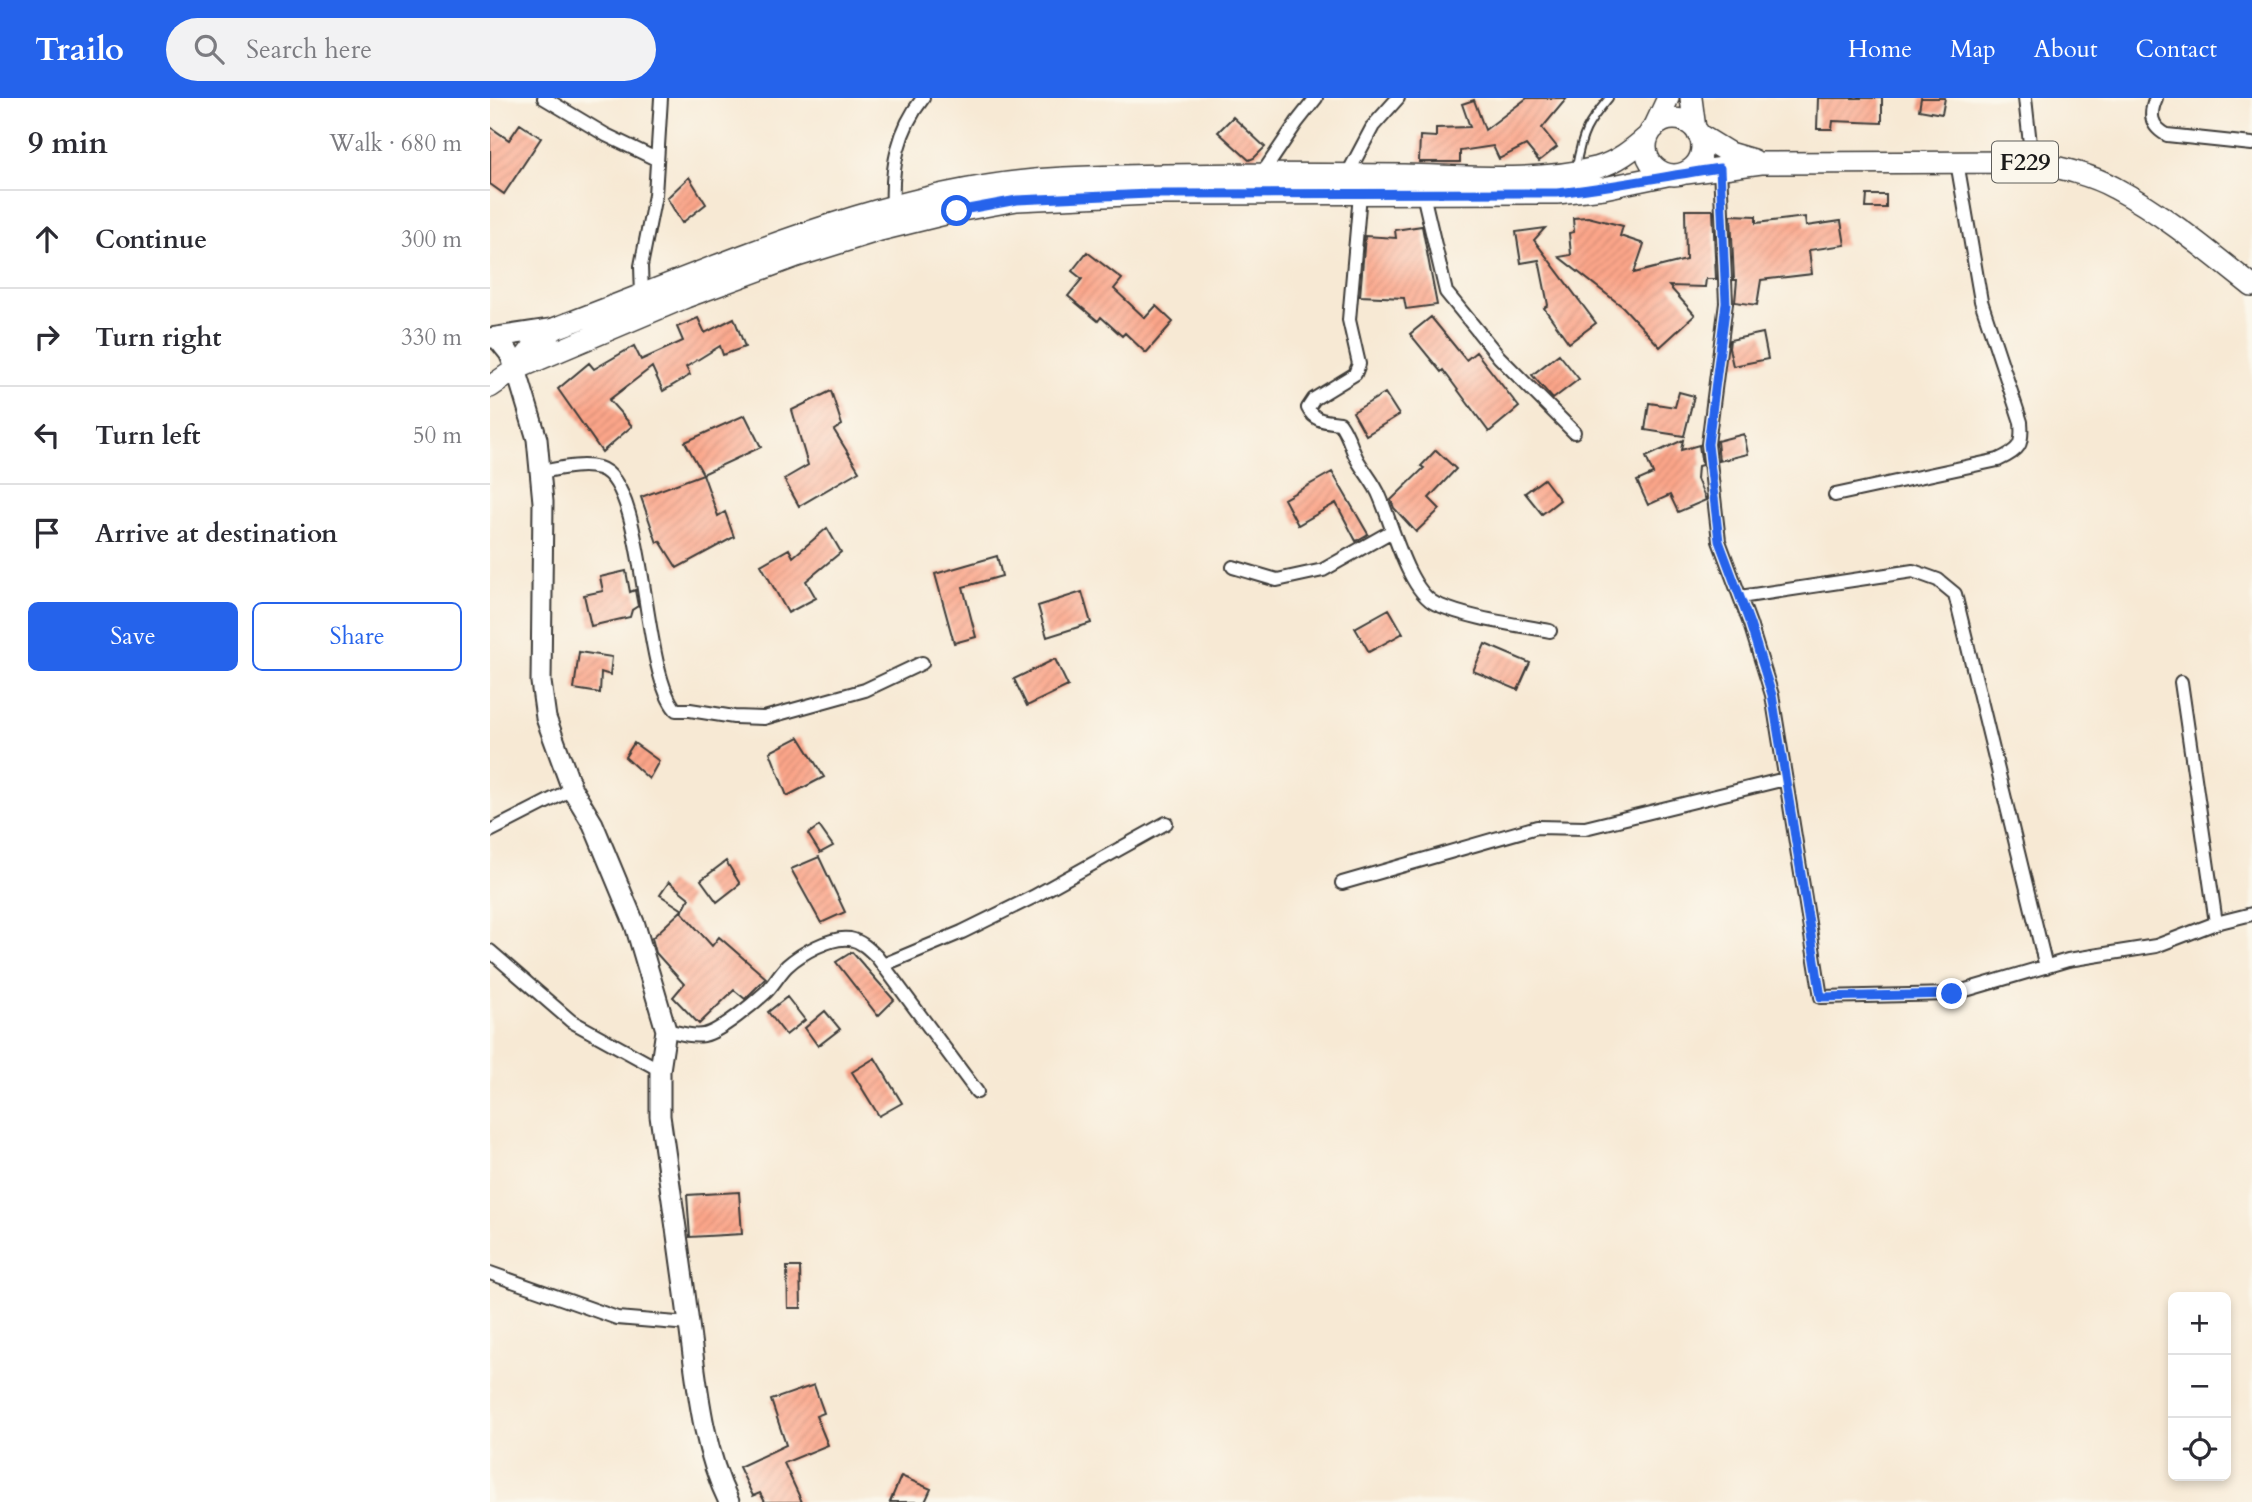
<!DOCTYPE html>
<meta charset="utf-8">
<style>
body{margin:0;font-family:Cardo,serif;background:#f2f2f3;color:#2b2b33}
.controls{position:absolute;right:21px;bottom:21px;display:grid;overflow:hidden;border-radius:10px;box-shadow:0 4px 10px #0003}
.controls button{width:63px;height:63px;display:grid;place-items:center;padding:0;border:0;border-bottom:2px solid #e1e1e2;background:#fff;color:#2b2b33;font:35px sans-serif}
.stop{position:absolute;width:21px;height:21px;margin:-16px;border:5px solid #2563eb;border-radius:50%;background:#fff}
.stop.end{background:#2563eb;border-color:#fff;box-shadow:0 2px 7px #0008}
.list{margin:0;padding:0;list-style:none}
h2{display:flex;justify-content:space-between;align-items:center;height:91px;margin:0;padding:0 28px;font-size:30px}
h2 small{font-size:23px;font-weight:400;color:#7c7c81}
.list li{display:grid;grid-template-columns:46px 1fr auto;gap:21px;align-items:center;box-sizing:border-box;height:98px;padding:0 28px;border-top:2px solid #e1e1e2}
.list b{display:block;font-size:26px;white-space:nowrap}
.list em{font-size:23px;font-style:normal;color:#7c7c81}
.actions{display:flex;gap:14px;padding:21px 28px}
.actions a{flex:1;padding:16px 0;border:2px solid #2563eb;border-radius:10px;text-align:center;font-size:24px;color:#2563eb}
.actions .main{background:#2563eb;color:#fff}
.icon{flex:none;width:38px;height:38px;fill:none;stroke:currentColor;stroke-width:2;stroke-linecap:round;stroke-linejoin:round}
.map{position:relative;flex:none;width:1762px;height:1404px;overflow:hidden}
header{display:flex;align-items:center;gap:42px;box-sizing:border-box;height:98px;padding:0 35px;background:#2563eb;color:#fff}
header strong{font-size:33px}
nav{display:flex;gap:38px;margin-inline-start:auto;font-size:24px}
.search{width:490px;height:63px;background:#f2f2f3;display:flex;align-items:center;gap:18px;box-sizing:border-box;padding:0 24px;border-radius:38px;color:#7c7c81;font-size:26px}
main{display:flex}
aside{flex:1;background:#fff}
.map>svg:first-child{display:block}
.building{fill:url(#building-hatch)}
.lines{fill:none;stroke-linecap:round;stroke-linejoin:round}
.lane-casing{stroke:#3d3b38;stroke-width:10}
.street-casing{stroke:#3d3b38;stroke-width:16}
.secondary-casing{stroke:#3d3b38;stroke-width:23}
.primary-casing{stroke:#3d3b38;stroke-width:24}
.lane{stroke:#fff;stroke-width:6}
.street{stroke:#fff;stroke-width:12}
.secondary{stroke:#fff;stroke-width:19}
.primary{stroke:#fff;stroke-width:21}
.route{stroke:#2563eb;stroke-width:9}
.labels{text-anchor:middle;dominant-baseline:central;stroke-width:6;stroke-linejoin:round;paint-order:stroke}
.shield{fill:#fbf7ec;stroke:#5f5e5a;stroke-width:2}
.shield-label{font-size:24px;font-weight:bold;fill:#1c1c1c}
</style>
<header>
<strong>Trailo</strong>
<div class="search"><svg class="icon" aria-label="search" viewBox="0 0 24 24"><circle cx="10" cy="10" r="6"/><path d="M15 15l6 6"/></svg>Search here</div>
<nav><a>Home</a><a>Map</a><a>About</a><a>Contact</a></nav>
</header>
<main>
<aside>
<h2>9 min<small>Walk · 680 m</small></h2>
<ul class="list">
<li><svg class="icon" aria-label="ahead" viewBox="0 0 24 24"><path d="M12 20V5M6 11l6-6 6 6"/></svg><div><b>Continue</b></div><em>300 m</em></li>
<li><svg class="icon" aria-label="right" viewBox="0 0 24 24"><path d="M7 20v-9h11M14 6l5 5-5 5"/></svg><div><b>Turn right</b></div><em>330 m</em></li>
<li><svg class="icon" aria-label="left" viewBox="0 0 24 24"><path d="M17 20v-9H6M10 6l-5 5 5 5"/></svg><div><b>Turn left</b></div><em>50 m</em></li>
<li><svg class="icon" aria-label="arrive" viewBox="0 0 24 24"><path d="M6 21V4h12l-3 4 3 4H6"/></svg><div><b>Arrive at destination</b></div></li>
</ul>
<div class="actions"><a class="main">Save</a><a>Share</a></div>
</aside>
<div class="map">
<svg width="1762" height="1404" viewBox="0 0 1762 1404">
<defs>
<pattern id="building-hatch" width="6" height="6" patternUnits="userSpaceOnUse" patternTransform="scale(1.75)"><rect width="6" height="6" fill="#fba589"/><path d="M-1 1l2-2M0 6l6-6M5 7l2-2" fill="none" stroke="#d78d76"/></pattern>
</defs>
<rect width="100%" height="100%" fill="#fbf7ec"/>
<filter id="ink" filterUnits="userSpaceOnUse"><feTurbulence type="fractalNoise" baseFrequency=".0143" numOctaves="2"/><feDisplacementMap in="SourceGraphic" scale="14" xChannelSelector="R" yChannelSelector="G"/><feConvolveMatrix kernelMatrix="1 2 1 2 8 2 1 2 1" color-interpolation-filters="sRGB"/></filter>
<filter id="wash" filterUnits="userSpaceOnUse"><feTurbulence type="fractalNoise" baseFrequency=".00686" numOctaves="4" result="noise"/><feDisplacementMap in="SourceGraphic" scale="28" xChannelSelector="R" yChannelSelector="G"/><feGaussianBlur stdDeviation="1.57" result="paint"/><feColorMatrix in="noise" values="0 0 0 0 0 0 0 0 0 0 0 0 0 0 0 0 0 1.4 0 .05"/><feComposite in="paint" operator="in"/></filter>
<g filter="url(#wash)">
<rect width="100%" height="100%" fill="#f7e9d4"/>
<g id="blocks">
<path class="building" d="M 1037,0 L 1077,0 L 1052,30 L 1067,49 L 1049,63 L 1036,47 L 1009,61 L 1003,48 L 970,53 L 970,64 L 929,64 L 930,38 L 946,39 L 946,30 L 980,29 L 972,6 L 984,2 L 995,32 Z
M 1328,0 L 1392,0 L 1392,25 L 1343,23 L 1342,31 L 1327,31 Z
M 1431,0 L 1455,0 L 1452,16 L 1429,12 Z
M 743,19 L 775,49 L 764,60 L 759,62 L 728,34 Z
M 30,26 L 51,40 L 14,96 L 0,86 L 0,29 L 19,42 Z
M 199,79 L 216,106 L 192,125 L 177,100 Z
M 1377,97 L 1396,97 L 1396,110 L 1376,110 Z
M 1195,112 L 1223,112 L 1226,181 L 1216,181 L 1215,189 L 1179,188 L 1205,217 L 1170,249 L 1133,209 L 1069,159 L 1081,157 L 1079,135 L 1084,134 L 1083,120 L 1098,119 L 1133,128 L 1130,138 L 1154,146 L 1144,175 L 1196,162 Z
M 1241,117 L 1266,118 L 1266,125 L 1315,119 L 1316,128 L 1351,123 L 1355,147 L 1319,152 L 1322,176 L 1271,182 L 1267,207 L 1245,204 L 1247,182 L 1244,182 Z
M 932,128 L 947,207 L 916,211 L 914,200 L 870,198 L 875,138 L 906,140 L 905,132 Z
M 1055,130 L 1044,142 L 1106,225 L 1079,245 L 1054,210 L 1058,207 L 1049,162 L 1031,165 L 1026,134 Z
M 597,154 L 632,181 L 624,191 L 655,220 L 666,208 L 683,224 L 656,255 L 635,235 L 632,238 L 611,219 L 608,223 L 578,198 L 592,181 L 582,173 Z
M 941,219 L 976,262 L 986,254 L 1029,309 L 999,334 L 953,272 L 951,274 L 920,236 Z
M 208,220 L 215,235 L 244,220 L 255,249 L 233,257 L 230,248 L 196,269 L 200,277 L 173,293 L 162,269 L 119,302 L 142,328 L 112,354 L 68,291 L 99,265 L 104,271 L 144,248 L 151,262 L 193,243 L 187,229 Z
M 1273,235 L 1278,261 L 1243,268 L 1239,250 L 1240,242 Z
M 1069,256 L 1089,281 L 1063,301 L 1042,277 Z
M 341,293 L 352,327 L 344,332 L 369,373 L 309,408 L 294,381 L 318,367 L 302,312 Z
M 1189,294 L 1204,298 L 1194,338 L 1155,332 L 1159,305 L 1185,309 Z
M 895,295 L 909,317 L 876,337 L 863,314 Z
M 255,317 L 271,349 L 213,376 L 195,344 Z
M 1254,336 L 1258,356 L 1229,363 L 1227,343 Z
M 1193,342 L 1191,352 L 1209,347 L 1212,367 L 1208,368 L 1207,381 L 1216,402 L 1188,414 L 1180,397 L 1158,407 L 1147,383 L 1163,376 L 1156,359 Z
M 946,352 L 966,371 L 939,400 L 950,411 L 926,434 L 904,410 L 901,402 L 934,370 L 931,368 Z
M 842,374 L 878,436 L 866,443 L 846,405 L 808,427 L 794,401 Z
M 213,376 L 228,418 L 235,414 L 244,439 L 187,470 L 170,443 L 167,445 L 151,399 Z
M 1054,381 L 1070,402 L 1052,416 L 1035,395 Z
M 337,430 L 351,454 L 316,483 L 326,500 L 298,515 L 271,467 L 299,451 L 303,459 Z
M 507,458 L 512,478 L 473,489 L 486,539 L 464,545 L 445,476 Z
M 136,473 L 140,494 L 145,492 L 148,508 L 142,512 L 140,519 L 101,528 L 94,497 L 113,493 L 110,479 Z
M 592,494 L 601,525 L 557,539 L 548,508 Z
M 899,511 L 913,535 L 879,554 L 865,530 Z
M 995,546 L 1040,565 L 1028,592 L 983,573 Z
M 89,554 L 122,559 L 120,577 L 111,574 L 110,595 L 84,591 Z
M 565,561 L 578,588 L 537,608 L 524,581 Z
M 309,639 L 334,679 L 297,698 L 280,654 Z
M 144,645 L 169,663 L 159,681 L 135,659 Z
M 329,728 L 343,748 L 330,755 L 318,736 Z
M 329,759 L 355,814 L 331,825 L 301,771 Z
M 236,763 L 250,786 L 227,804 L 211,782 Z
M 179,784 L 199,800 L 193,812 L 170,797 Z
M 191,813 L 222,848 L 229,839 L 276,880 L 255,901 L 244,892 L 209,926 L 183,899 L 194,886 L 166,855 L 162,840 Z
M 362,854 L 404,902 L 388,918 L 346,864 Z
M 297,899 L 315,922 L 296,937 L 278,914 Z
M 335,913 L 350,931 L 328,948 L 315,930 Z
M 385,960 L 412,1005 L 389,1018 L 362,974 Z
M 249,1094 L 252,1136 L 200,1139 L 197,1097 Z
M 297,1169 L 310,1169 L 311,1210 L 298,1210 Z
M 324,1287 L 334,1315 L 326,1318 L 338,1347 L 294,1365 L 312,1404 L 275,1404 L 270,1395 L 263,1398 L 249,1369 L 296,1347 L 281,1302 Z
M 411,1378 L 441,1391 L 435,1404 L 400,1404 Z"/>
</g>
</g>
<g filter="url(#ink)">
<use href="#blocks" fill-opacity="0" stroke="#3d3b38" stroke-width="2"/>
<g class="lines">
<g class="lane-casing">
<path id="lane" d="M 1086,69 C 1092,35 1097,26 1119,0"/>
</g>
<g class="street-casing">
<path id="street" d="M 54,0 L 116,37 L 166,61
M 1535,0 L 1542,64
M 1666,0 C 1659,16 1660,28 1677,37 L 1762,46
M 1230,70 L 1236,205 L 1218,346 L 1229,443 L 1260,526 L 1282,597 L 1331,899 L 1462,896 L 1578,862 L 1666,848 L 1726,825 L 1762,816
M 772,76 L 807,24 L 826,0
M 857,77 L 883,28 L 908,0
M 870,96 L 859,222 L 869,266 L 865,276 L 824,301 L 818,310 C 825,324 836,323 850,325 C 860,339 860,349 868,363 C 875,375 885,386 890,399 C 902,426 918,493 946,506 C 981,521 1023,526 1060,533
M 933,96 L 956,194 L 1009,259 L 1084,334
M 403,108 C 401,68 408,32 433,0
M 152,198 L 151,168 L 165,97 L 171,0
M 50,374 C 68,371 91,365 109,370 C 158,384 150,572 186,612 L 200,612 L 244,619 L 274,620 L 375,592 L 432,565
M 1345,397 L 1508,362 C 1530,352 1533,347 1531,324 L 1491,203 L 1467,64
M 743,469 L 787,482 L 833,472 L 902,433
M 1250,499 L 1423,473 L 1448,482 L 1465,496 L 1556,869
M 1691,584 L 1726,825
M 0,733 L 82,691
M 852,785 L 1047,729 L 1095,730 L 1295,681
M 0,853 L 81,923 L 170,972
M 393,867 L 472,834 L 543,799 L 676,725
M 176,932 C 189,935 201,939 214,937 C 231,933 263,906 276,894 C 284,886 289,876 297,868 C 310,856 341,838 360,841 C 371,843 379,851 387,859 L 487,994
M 0,1175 L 127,1220 L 199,1226"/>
</g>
<g class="secondary-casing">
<path id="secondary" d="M 0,240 L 66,230
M 7,240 L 19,255 L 26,271 L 47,341 L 53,404 L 51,584 L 56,620 L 82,691 L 103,726 L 145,827 L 176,932 L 170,972 L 170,1018 C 180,1087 190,1156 199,1226 C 207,1286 212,1349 239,1404"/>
</g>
<g class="primary-casing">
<path id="primary" d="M 1201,0 L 1205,31
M1156 49a28 28 0 1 1 56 0a28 28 0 1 1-56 0Z
M 1164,30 L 1178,0
M 1208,36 L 1239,55 L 1263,62
M 1196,75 L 1271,65 L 1542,64 C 1570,70 1600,76 1625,90 C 1674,116 1718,153 1762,188
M 28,269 L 48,243 L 66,230 C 227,170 401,87 574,80 C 687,75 801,76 914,77 C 976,78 1046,85 1106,70 C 1127,64 1142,52 1158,38
M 0,289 L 26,271 L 196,199 L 307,158 L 390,132 L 467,113 L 527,102 L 659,96 L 1067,95 L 1114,90 L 1177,77"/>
</g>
<use href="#lane" class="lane"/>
<use href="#street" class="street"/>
<use href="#secondary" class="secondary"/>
<use href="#primary" class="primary"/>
</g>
</g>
<g class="lines" filter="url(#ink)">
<path class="route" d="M 467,113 L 527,102 L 659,96 L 1067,95 C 1122,89 1175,78 1230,70 L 1236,205 L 1218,346 L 1229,443 L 1260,526 L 1282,597 L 1331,899 L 1462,896"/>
</g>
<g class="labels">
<rect class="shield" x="1502" y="43.5" width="66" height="41" rx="5"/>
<g class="shield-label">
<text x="1535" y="64">F229</text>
</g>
</g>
</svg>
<div class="controls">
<button>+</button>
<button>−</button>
<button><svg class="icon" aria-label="locate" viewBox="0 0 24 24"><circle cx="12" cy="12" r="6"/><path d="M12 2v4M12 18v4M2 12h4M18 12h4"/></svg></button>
</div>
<div class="stop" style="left:467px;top:113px"></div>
<div class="stop end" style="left:1462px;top:896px"></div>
</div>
</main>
